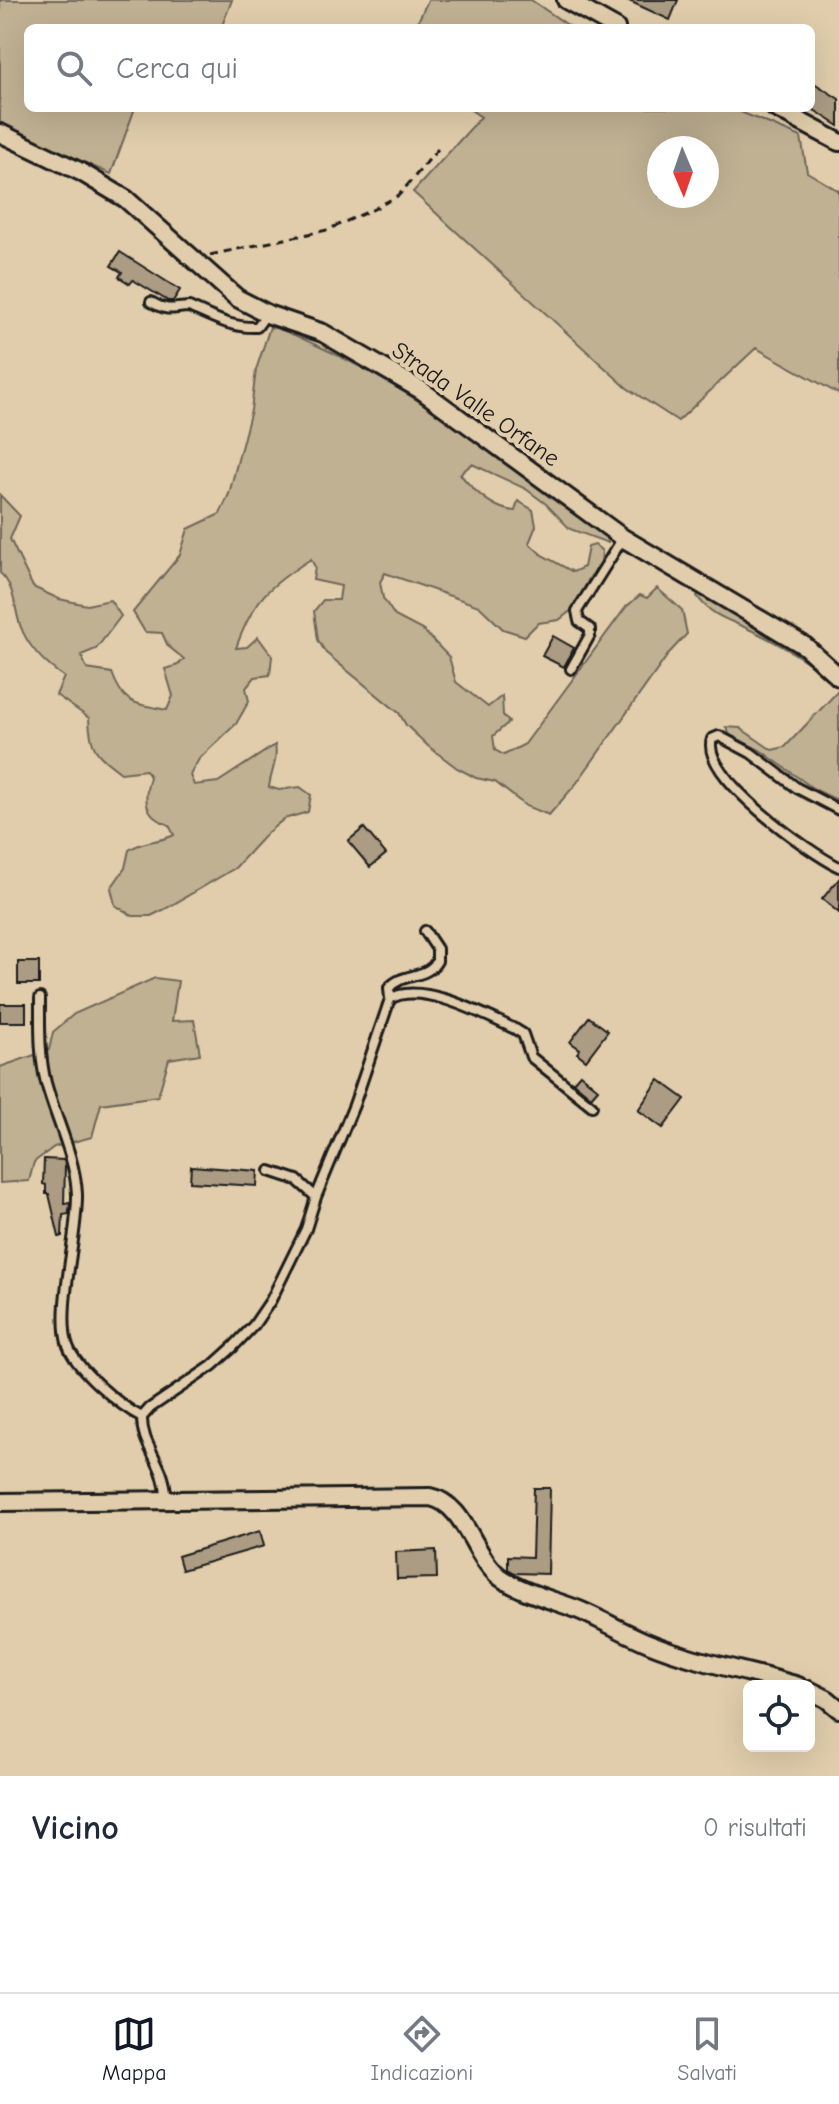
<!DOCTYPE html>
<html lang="it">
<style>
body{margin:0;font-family:"Comic Neue",sans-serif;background:#f2f2f3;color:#1f2937}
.controls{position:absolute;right:24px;bottom:24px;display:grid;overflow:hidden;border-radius:12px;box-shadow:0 8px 32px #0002}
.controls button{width:72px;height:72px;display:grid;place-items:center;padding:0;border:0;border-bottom:2px solid #e0e1e3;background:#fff;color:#1f2937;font:40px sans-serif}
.compass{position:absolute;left:647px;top:136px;width:72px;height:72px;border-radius:50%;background:#fff;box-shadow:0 8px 32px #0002;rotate:178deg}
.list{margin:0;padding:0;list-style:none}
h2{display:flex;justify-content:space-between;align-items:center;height:104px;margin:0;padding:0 32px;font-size:34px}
h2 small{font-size:26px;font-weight:400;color:#747a83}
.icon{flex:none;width:44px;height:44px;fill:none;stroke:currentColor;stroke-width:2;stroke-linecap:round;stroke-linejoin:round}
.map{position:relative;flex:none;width:839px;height:1776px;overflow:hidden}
.search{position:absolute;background:#fff;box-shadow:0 8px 32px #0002;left:24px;right:24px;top:24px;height:88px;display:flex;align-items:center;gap:20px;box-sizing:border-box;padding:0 28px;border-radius:12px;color:#747a83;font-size:30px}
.sheet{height:216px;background:#fff}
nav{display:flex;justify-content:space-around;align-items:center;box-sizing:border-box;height:112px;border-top:2px solid #e0e1e3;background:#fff;font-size:22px;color:#747a83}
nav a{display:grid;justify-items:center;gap:4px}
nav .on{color:#111827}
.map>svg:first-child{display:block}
.green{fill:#c0b193;stroke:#6e6658;stroke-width:2;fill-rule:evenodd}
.building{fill:#ab9c83;stroke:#1c1c1c;stroke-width:2}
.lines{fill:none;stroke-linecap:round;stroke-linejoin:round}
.lane-casing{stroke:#1c1c1c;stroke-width:14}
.street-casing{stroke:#1c1c1c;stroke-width:22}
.path{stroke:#1c1c1c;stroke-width:3;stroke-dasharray:8 6;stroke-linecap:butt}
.lane{stroke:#e1cdab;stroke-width:8}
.street{stroke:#e1cdab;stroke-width:16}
.labels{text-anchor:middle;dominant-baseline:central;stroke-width:8;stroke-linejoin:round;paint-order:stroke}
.street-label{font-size:24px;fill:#1c1c1c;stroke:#e1cdab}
</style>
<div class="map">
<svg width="839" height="1776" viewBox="0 0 839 1776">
<rect width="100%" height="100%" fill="#e1cdab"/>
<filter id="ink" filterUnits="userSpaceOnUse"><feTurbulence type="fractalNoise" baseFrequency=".0125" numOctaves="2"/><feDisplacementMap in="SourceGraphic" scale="16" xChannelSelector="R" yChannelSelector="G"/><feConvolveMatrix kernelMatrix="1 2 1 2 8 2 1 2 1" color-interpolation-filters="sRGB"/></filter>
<g filter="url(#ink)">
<path class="green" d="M 0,0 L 232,0 L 221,28 L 28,28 L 28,108 L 135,108 L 111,174 L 0,127 Z
M 428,0 L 531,0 L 572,28 L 415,28 Z
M 468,108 L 731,108 L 801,137 L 807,172 L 839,191 L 839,394 L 756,348 L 678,421 L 627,388 L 413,192 L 481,117 ZM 659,148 L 707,148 L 707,196 L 659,196 Z
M 270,327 C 287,330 300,338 316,345 C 422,393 515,468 609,536 L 608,543 L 570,529 L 546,504 L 526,489 L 472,464 L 460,474 C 474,491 493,510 515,511 L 518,501 L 533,510 L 536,526 L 529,543 L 542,555 L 573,572 L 584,567 L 588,547 L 595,545 L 602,551 L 601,563 L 590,577 L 573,609 L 559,620 L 538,623 L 525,636 L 503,629 L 479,606 L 385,573 L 380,582 L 383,598 L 395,616 L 424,631 L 449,657 L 456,682 L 488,707 L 502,696 L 503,715 L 509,722 L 493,736 L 495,750 L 504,755 L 525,744 L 626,607 L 640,595 L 647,598 L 657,588 L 682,610 L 687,634 L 670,652 L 576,784 L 549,815 L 526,806 L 495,782 L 476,778 L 457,768 L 428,746 L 406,725 L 399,713 L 326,653 L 318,640 L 314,611 L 323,600 L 339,600 L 341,586 L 313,580 L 315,567 L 311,559 C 268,586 253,600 236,648 L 247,647 L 258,637 L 272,656 L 270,675 L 255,677 L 246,688 L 249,701 L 236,724 L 199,759 L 190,775 L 194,785 L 218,782 L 275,745 C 278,760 271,772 269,787 L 279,790 L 300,787 L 311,795 L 308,812 L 284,819 L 267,833 L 235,868 L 165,909 L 151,916 L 133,916 L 115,905 L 111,888 L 125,868 L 129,850 C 143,840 158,843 174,835 L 169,825 C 144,815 143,801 150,777 L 146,770 L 121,773 C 96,754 90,750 89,718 L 56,695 L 64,677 C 45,664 28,647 20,625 C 14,607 15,586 0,573 L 0,495 L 20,516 L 10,539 L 33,587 L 59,599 L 87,605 L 110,600 L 121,616 L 96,649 L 81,655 L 87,669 L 112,673 C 124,706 135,703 167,710 L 173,696 L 165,669 L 178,665 L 184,659 L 168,646 L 162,633 L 145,632 L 133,612 L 180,555 L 188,529 L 220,514 L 229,494 L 251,410 L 256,370 Z
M 700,592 L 787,643 L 839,682 L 839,688 C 816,665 784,646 755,632 C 733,621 711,617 697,596 Z
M 839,690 L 839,801 L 814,789 L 760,750 L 730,735 L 726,727 L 740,728 L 772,750 L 785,747 Z
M 155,978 L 178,981 L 172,1021 L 194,1020 L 200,1054 L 169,1059 L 158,1096 L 101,1104 L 92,1137 L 54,1147 L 34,1162 L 29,1181 L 0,1183 L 0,1067 L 49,1050 L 53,1032 L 74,1014 Z"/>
<path class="building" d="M 627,0 L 678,0 L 670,20 Z
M 811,81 L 839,99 L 839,126 L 811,108 Z
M 120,252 L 180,290 L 173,301 L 168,301 L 133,280 L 130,284 L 119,277 L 122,272 L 111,266 Z
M 553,636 L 574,648 L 564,667 L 542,656 Z
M 364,828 L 386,854 L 370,867 L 348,841 Z
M 839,879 L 839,913 L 822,899 Z
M 18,962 L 39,962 L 39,984 L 18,984 Z
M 0,1004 L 26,1004 L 26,1022 L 0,1022 Z
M 589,1017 L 608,1031 L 586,1060 L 577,1053 L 580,1049 L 570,1042 Z
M 580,1074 L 598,1089 L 591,1097 L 573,1082 Z
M 659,1080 L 685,1099 L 663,1128 L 638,1110 Z
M 44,1159 L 64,1160 L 65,1165 L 64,1204 L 70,1203 L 69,1211 L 69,1214 L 63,1215 L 62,1236 L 59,1237 L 49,1194 L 46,1194 L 46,1185 L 43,1184 Z
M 191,1166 L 258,1171 L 257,1186 L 190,1182 Z
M 534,1488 L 550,1488 L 548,1574 L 515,1573 L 508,1569 L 508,1556 L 532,1557 Z
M 260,1531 L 264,1546 L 182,1570 L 178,1556 Z
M 436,1550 L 437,1578 L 397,1579 L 396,1552 Z"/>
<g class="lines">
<g class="lane-casing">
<path id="lane" d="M 151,302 C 169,312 170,308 189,307 C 212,317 231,328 257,327 L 267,313
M 571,669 L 590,635 L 590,629 L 579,621 L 577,611 L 623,538
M 839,810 L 797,788 L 751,753 L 719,736 L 712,739 C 699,775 810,853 839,867
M 40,998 C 40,1025 39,1056 46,1083 C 56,1120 75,1156 77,1194 C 78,1236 56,1311 68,1346 C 77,1370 120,1406 142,1417
M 390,999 C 420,980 485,1015 515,1029 L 523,1034 L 531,1057 L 592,1106
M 270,1171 L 297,1180 L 316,1197
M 166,1499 C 167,1464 141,1448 142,1417 L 150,1408 L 212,1366 L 233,1347 L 254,1325 L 271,1300 L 306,1229 L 316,1197 L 354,1105 L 390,999 L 389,988 C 402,972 426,980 437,961 L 437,949 L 425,931"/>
</g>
<g class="street-casing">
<path id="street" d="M 566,0 L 616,28
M 775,108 L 839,142
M 0,133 L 81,172 L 126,199 L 237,298 L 270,315 L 323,333 L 421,390 L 623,538 L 805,646 L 839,677
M 0,1502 L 430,1497 C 466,1504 472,1555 500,1577 C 522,1593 554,1600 579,1610 C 603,1620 626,1634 651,1644 C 698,1663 750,1671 798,1686
M 809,1690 L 827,1699 L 839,1709"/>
</g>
<path class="path" d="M 210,255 L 327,230 L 374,209 L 399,195 L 438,149"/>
<use href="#lane" class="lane"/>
<use href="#street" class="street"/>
</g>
</g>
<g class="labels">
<g class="street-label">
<text transform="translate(476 404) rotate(35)">Strada Valle Orfane</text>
</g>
</g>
</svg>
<div class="controls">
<button><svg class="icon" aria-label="locate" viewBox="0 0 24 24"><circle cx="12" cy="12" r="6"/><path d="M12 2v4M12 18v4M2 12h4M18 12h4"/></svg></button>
</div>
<svg class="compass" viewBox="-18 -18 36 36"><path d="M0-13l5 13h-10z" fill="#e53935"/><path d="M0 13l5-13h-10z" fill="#747a83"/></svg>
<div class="search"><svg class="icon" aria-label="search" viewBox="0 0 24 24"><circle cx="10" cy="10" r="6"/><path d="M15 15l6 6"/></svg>Cerca qui</div>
</div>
<section class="sheet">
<h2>Vicino<small>0 risultati</small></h2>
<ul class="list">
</ul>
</section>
<nav>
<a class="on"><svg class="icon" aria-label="map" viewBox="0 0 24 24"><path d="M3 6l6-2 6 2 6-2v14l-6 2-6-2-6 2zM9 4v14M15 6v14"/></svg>Mappa</a>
<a><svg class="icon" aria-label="directions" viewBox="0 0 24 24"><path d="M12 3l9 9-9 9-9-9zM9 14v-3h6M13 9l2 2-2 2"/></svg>Indicazioni</a>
<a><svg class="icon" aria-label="saved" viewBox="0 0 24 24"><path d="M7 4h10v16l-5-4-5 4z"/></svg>Salvati</a>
</nav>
